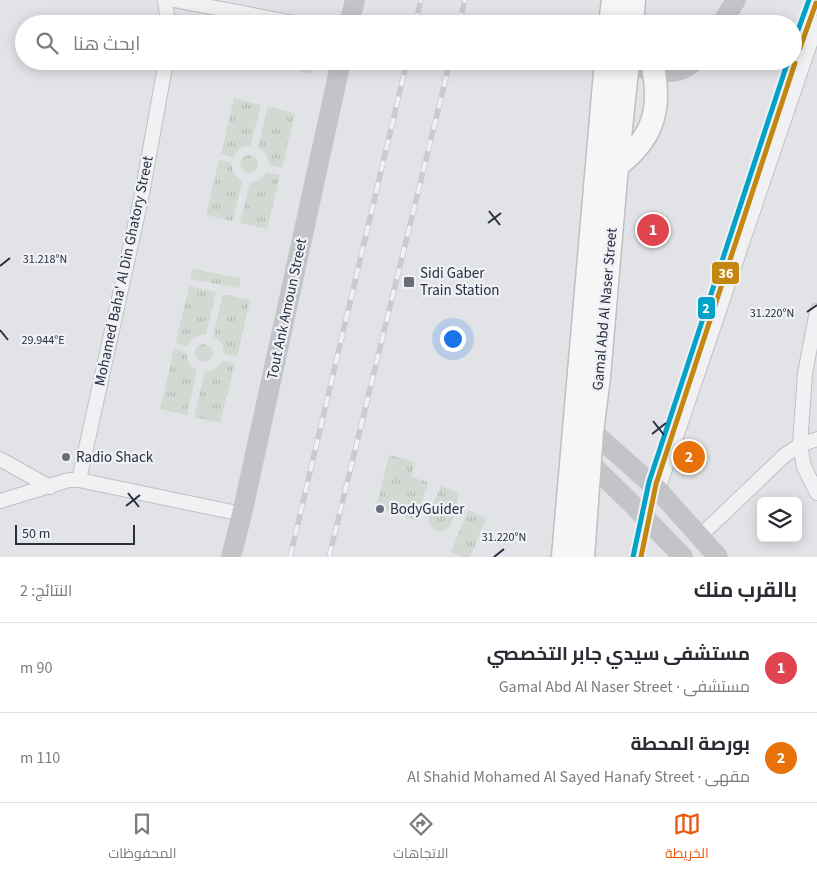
<!DOCTYPE html>
<html lang="ar">
<meta charset="utf-8">
<style>
body{margin:0;font-family:"Source Sans 3",Cairo,sans-serif;background:#f7f7f7;color:#2b2b33;direction:rtl}
.controls{position:absolute;right:15px;bottom:15px;display:grid;overflow:hidden;border-radius:8px;box-shadow:0 2px 12px #0003}
.controls button{width:45px;height:45px;display:grid;place-items:center;padding:0;border:0;border-bottom:1px solid #e1e1e2;background:#fff;color:#2b2b33;font:25px sans-serif}
.scale{position:absolute;left:15px;bottom:12px;width:120px;box-sizing:border-box;padding-left:5px;border:2px solid #2a2e3f;border-top:0;font-size:14px;line-height:18px;white-space:nowrap;color:#2a2e3f;-webkit-text-stroke:4px #eff1f6;paint-order:stroke}
.you{position:absolute;left:452px;top:338px;width:18px;height:18px;margin:-12px;border:4px solid #fff;border-radius:50%;background:#1a73e8;box-shadow:0 0 0 8px #1a73e833}
.badge{display:grid;place-items:center;width:32px;height:32px;border-radius:50%;background:#ea580c;color:#fff;font-size:16px;font-weight:700}
.pin{position:absolute;translate:-50% -50%;border:2px solid #fff;box-shadow:0 1px 5px #0006}
.list{margin:0;padding:0;list-style:none}
h2{display:flex;justify-content:space-between;align-items:center;height:65px;margin:0;padding:0 20px;font-size:21px}
h2 small{font-size:16px;font-weight:400;color:#7c7c81}
.list li{display:grid;grid-template-columns:32px 1fr auto;gap:15px;align-items:center;box-sizing:border-box;height:90px;padding:0 20px;border-top:1px solid #e1e1e2}
.list b{display:block;font-size:19px;white-space:nowrap}
.list p{margin:0;font-size:16px;white-space:nowrap;color:#7c7c81}
.list em{font-size:16px;font-style:normal;color:#7c7c81}
.icon{flex:none;width:28px;height:28px;fill:none;stroke:currentColor;stroke-width:2;stroke-linecap:round;stroke-linejoin:round}
.map{position:relative;flex:none;width:817px;height:557px;overflow:hidden;direction:ltr}
.search{position:absolute;background:#fff;box-shadow:0 2px 12px #0003;left:15px;right:15px;top:15px;height:55px;display:flex;align-items:center;gap:12px;box-sizing:border-box;padding:0 18px;border-radius:28px;color:#7c7c81;font-size:19px}
.sheet{height:245px;background:#fff}
nav{display:flex;justify-content:space-around;align-items:center;box-sizing:border-box;height:70px;border-top:1px solid #e1e1e2;background:#fff;font-size:14px;color:#7c7c81}
nav a{display:grid;justify-items:center;gap:2px}
nav .on{color:#ea580c}
.map>svg:first-child{display:block}
.grass{fill:url(#grass-tufts)}
.lines{fill:none;stroke-linecap:round;stroke-linejoin:round}
.street-casing{stroke:#bfc0c3;stroke-width:16}
.primary-casing{stroke:#bec0c4;stroke-width:25}
.street{stroke:#f1f1f4;stroke-width:14}
.secondary{stroke:#c3c4c8;stroke-width:20}
.primary{stroke:#f6f6f6;stroke-width:22}
.rail-casing{stroke:#cbcbce;stroke-width:5.5}
.rail{stroke:#eff1f6;stroke-width:4;stroke-dasharray:11;stroke-linecap:butt}
.tram-1-casing{stroke:#eff1f6;stroke-width:9}
.tram-2-casing{stroke:#eff1f6;stroke-width:9}
.tram-1{stroke:#02a3c7;stroke-width:5}
.tram-2{stroke:#c48810;stroke-width:5}
.ticks{fill:none;stroke:#2a2e3f;stroke-width:2}
.poi-dot{fill:#6a6d79;stroke:#eff1f6;stroke-width:2}
.labels{text-anchor:middle;dominant-baseline:central;stroke-width:4.5;stroke-linejoin:round;paint-order:stroke}
.street-label{font-size:15px;fill:#2a2e3f;stroke:#eff1f6}
.poi-label{font-size:15px;fill:#2a2e3f;stroke:#eff1f6;text-anchor:start}
.ticks-label{font-size:12px;text-anchor:middle;fill:#2a2e3f;stroke:#eff1f6;stroke-width:4.5;stroke-linejoin:round;paint-order:stroke}
.line-badge{stroke:#eff1f6;stroke-width:2}
.badge-label{font-size:14px;text-anchor:middle;font-weight:bold;fill:#fff}
</style>
<div class="map">
<svg width="817" height="557" viewBox="0 0 817 557">
<defs>
<pattern id="grass-tufts" width="24" height="20" patternUnits="userSpaceOnUse" patternTransform="scale(1.25)"><rect width="24" height="20" fill="#d1d9d2"/><path d="M3 7l-1-3M5 7V3M7 7l1-3M15 17l-1-3M17 17v-4M19 17l1-3" fill="none" stroke="#b4bbb5"/></pattern>
</defs>
<rect width="100%" height="100%" fill="#e2e3e6"/>
<path class="grass" d="M 300,61 L 314,61 L 311,74 L 298,71 Z
M 234,98 L 261,105 L 251,145 L 240,148 L 233,157 L 221,154 Z
M 268,107 L 295,113 L 282,168 L 269,165 C 269,157 266,152 258,147 Z
M240 164a9 9 0 1 1 18 0a9 9 0 1 1-18 0Z
M 219,160 L 231,163 L 234,174 L 242,181 L 233,221 L 206,215 Z
M 267,172 L 280,175 L 267,229 L 240,223 L 250,183 L 260,180 Z
M 192,269 L 241,278 L 239,288 L 190,279 Z
M 189,286 L 216,292 L 206,334 C 197,335 193,338 188,346 L 176,343 Z
M 223,294 L 250,300 L 237,357 L 224,354 L 222,343 L 213,336 Z
M195 353a9 9 0 1 1 18 0a9 9 0 1 1-18 0Z
M 174,349 L 186,352 C 187,361 190,366 197,370 L 187,415 L 160,409 Z
M 223,361 L 235,364 L 220,423 L 194,417 L 205,372 C 213,371 218,368 223,361 Z
M 389,455 L 415,462 L 411,477 L 428,482 L 416,520 L 376,508 Z
M 441,486 L 459,493 C 457,502 455,520 449,527 C 441,537 427,529 429,517 C 431,507 437,496 441,486 Z
M 468,510 L 486,518 L 470,557 L 463,557 L 451,552 Z"/>
<g class="lines">
<g class="street-casing">
<path id="street" d="M 165,0 L 168,24
M 174,0 L 299,24
M 817,311 L 805,373 L 800,445 L 804,467 L 817,493
M 0,459 L 50,487
M 79,480 L 142,194 L 166,61
M 658,490 L 817,23
M 0,501 L 69,480 L 79,480 L 242,514
M 700,536 L 785,455 L 800,445 L 817,439"/>
</g>
<g class="primary-casing">
<path id="primary" d="M 610,24 L 613,0
M 632,24 L 634,0
M 617,166 C 651,140 661,113 654,72
M 563,557 L 606,61
M 583,557 L 592,432 L 599,377 L 617,166 L 628,61"/>
</g>
<use href="#street" class="street"/>
<path class="secondary" d="M 349,24 L 355,0
M 721,24 L 736,0
M 620,61 C 644,70 674,81 695,61
M 583,423 L 658,490 L 718,557
M 579,456 L 590,463 L 634,506 L 683,557
M 231,557 L 242,514 L 341,61"/>
<use href="#primary" class="primary"/>
<g class="rail-casing">
<path id="rail" d="M 415,24 L 421,0
M 459,24 L 465,0
M 290,557 L 407,61
M 329,557 L 450,61"/>
</g>
<use href="#rail" class="rail"/>
<g class="tram-1-casing">
<path id="tram-1" d="M 793,44 L 809,0
M 633,557 L 649,482 L 788,61"/>
</g>
<g class="tram-2-casing">
<path id="tram-2" d="M 800,48 L 816,3
M 641,557 L 656,484 L 795,63"/>
</g>
<use href="#tram-1" class="tram-1"/>
<use href="#tram-2" class="tram-2"/>
</g>
<path class="ticks" d="M 489,211 L 500,225M 488,223 L 501,213M 0,266 L 10,258M 807,312 L 817,305M 0,330 L 8,340M 653,421 L 664,435M 652,434 L 666,423M 128,493 L 139,507M 126,506 L 140,495M 494,557 L 504,549"/>
<g class="poi-dot">
<rect x="403" y="276" width="12" height="12" rx="2.5"/>
<circle cx="66" cy="457" r="5"/>
<circle cx="380" cy="509" r="5"/>
</g>
<g class="labels">
<g class="street-label">
<text transform="translate(124 271) rotate(-78)">Mohamed Baha' Al Din Ghatory Street</text>
<text transform="translate(287 309) rotate(-78)">Tout Ank Amoun Street</text>
<text transform="translate(605 309) rotate(-85)">Gamal Abd Al Naser Street</text>
</g>
<g class="poi-label">
<text x="420" y="273">Sidi Gaber<tspan x="420" dy="17">Train Station</tspan></text>
<text x="76" y="457">Radio Shack</text>
<text x="390" y="509">BodyGuider</text>
</g>
</g>
<g class="ticks-label">
<text x="45" y="263">31.218°N</text>
<text x="772" y="317">31.220°N</text>
<text x="43" y="344">29.944°E</text>
<text x="504" y="541">31.220°N</text>
</g>
<g class="line-badge">
<rect x="711" y="261" width="29" height="24" rx="5" fill="#c48810"/>
<rect x="697" y="296" width="19" height="24" rx="5" fill="#02a3c7"/>
</g>
<g class="badge-label">
<text x="726" y="278">36</text>
<text x="706" y="313">2</text>
</g>
</svg>
<div class="controls">
<button><svg class="icon" aria-label="layers" viewBox="0 0 24 24"><path d="M12 4l9 5-9 5-9-5zM3 14l9 5 9-5"/></svg></button>
</div>
<div class="scale">50 m</div>
<div class="you"></div>
<div class="pin badge" style="left:653px;top:230px;background:#e0444e">1</div>
<div class="pin badge" style="left:689px;top:457px;background:#e8710a">2</div>
<div class="search"><svg class="icon" aria-label="search" viewBox="0 0 24 24"><circle cx="10" cy="10" r="6"/><path d="M15 15l6 6"/></svg>ابحث هنا</div>
</div>
<section class="sheet">
<h2>بالقرب منك<small>النتائج: 2</small></h2>
<ul class="list">
<li><span class="badge" style="background:#e0444e">1</span><div><b>مستشفى سيدي جابر التخصصي</b><p>مستشفى · Gamal Abd Al Naser Street</p></div><em>90 m</em></li>
<li><span class="badge" style="background:#e8710a">2</span><div><b>بورصة المحطة</b><p>مقهى · Al Shahid Mohamed Al Sayed Hanafy Street</p></div><em>110 m</em></li>
</ul>
</section>
<nav>
<a class="on"><svg class="icon" aria-label="map" viewBox="0 0 24 24"><path d="M3 6l6-2 6 2 6-2v14l-6 2-6-2-6 2zM9 4v14M15 6v14"/></svg>الخريطة</a>
<a><svg class="icon" aria-label="directions" viewBox="0 0 24 24"><path d="M12 3l9 9-9 9-9-9zM9 14v-3h6M13 9l2 2-2 2"/></svg>الاتجاهات</a>
<a><svg class="icon" aria-label="saved" viewBox="0 0 24 24"><path d="M7 4h10v16l-5-4-5 4z"/></svg>المحفوظات</a>
</nav>
